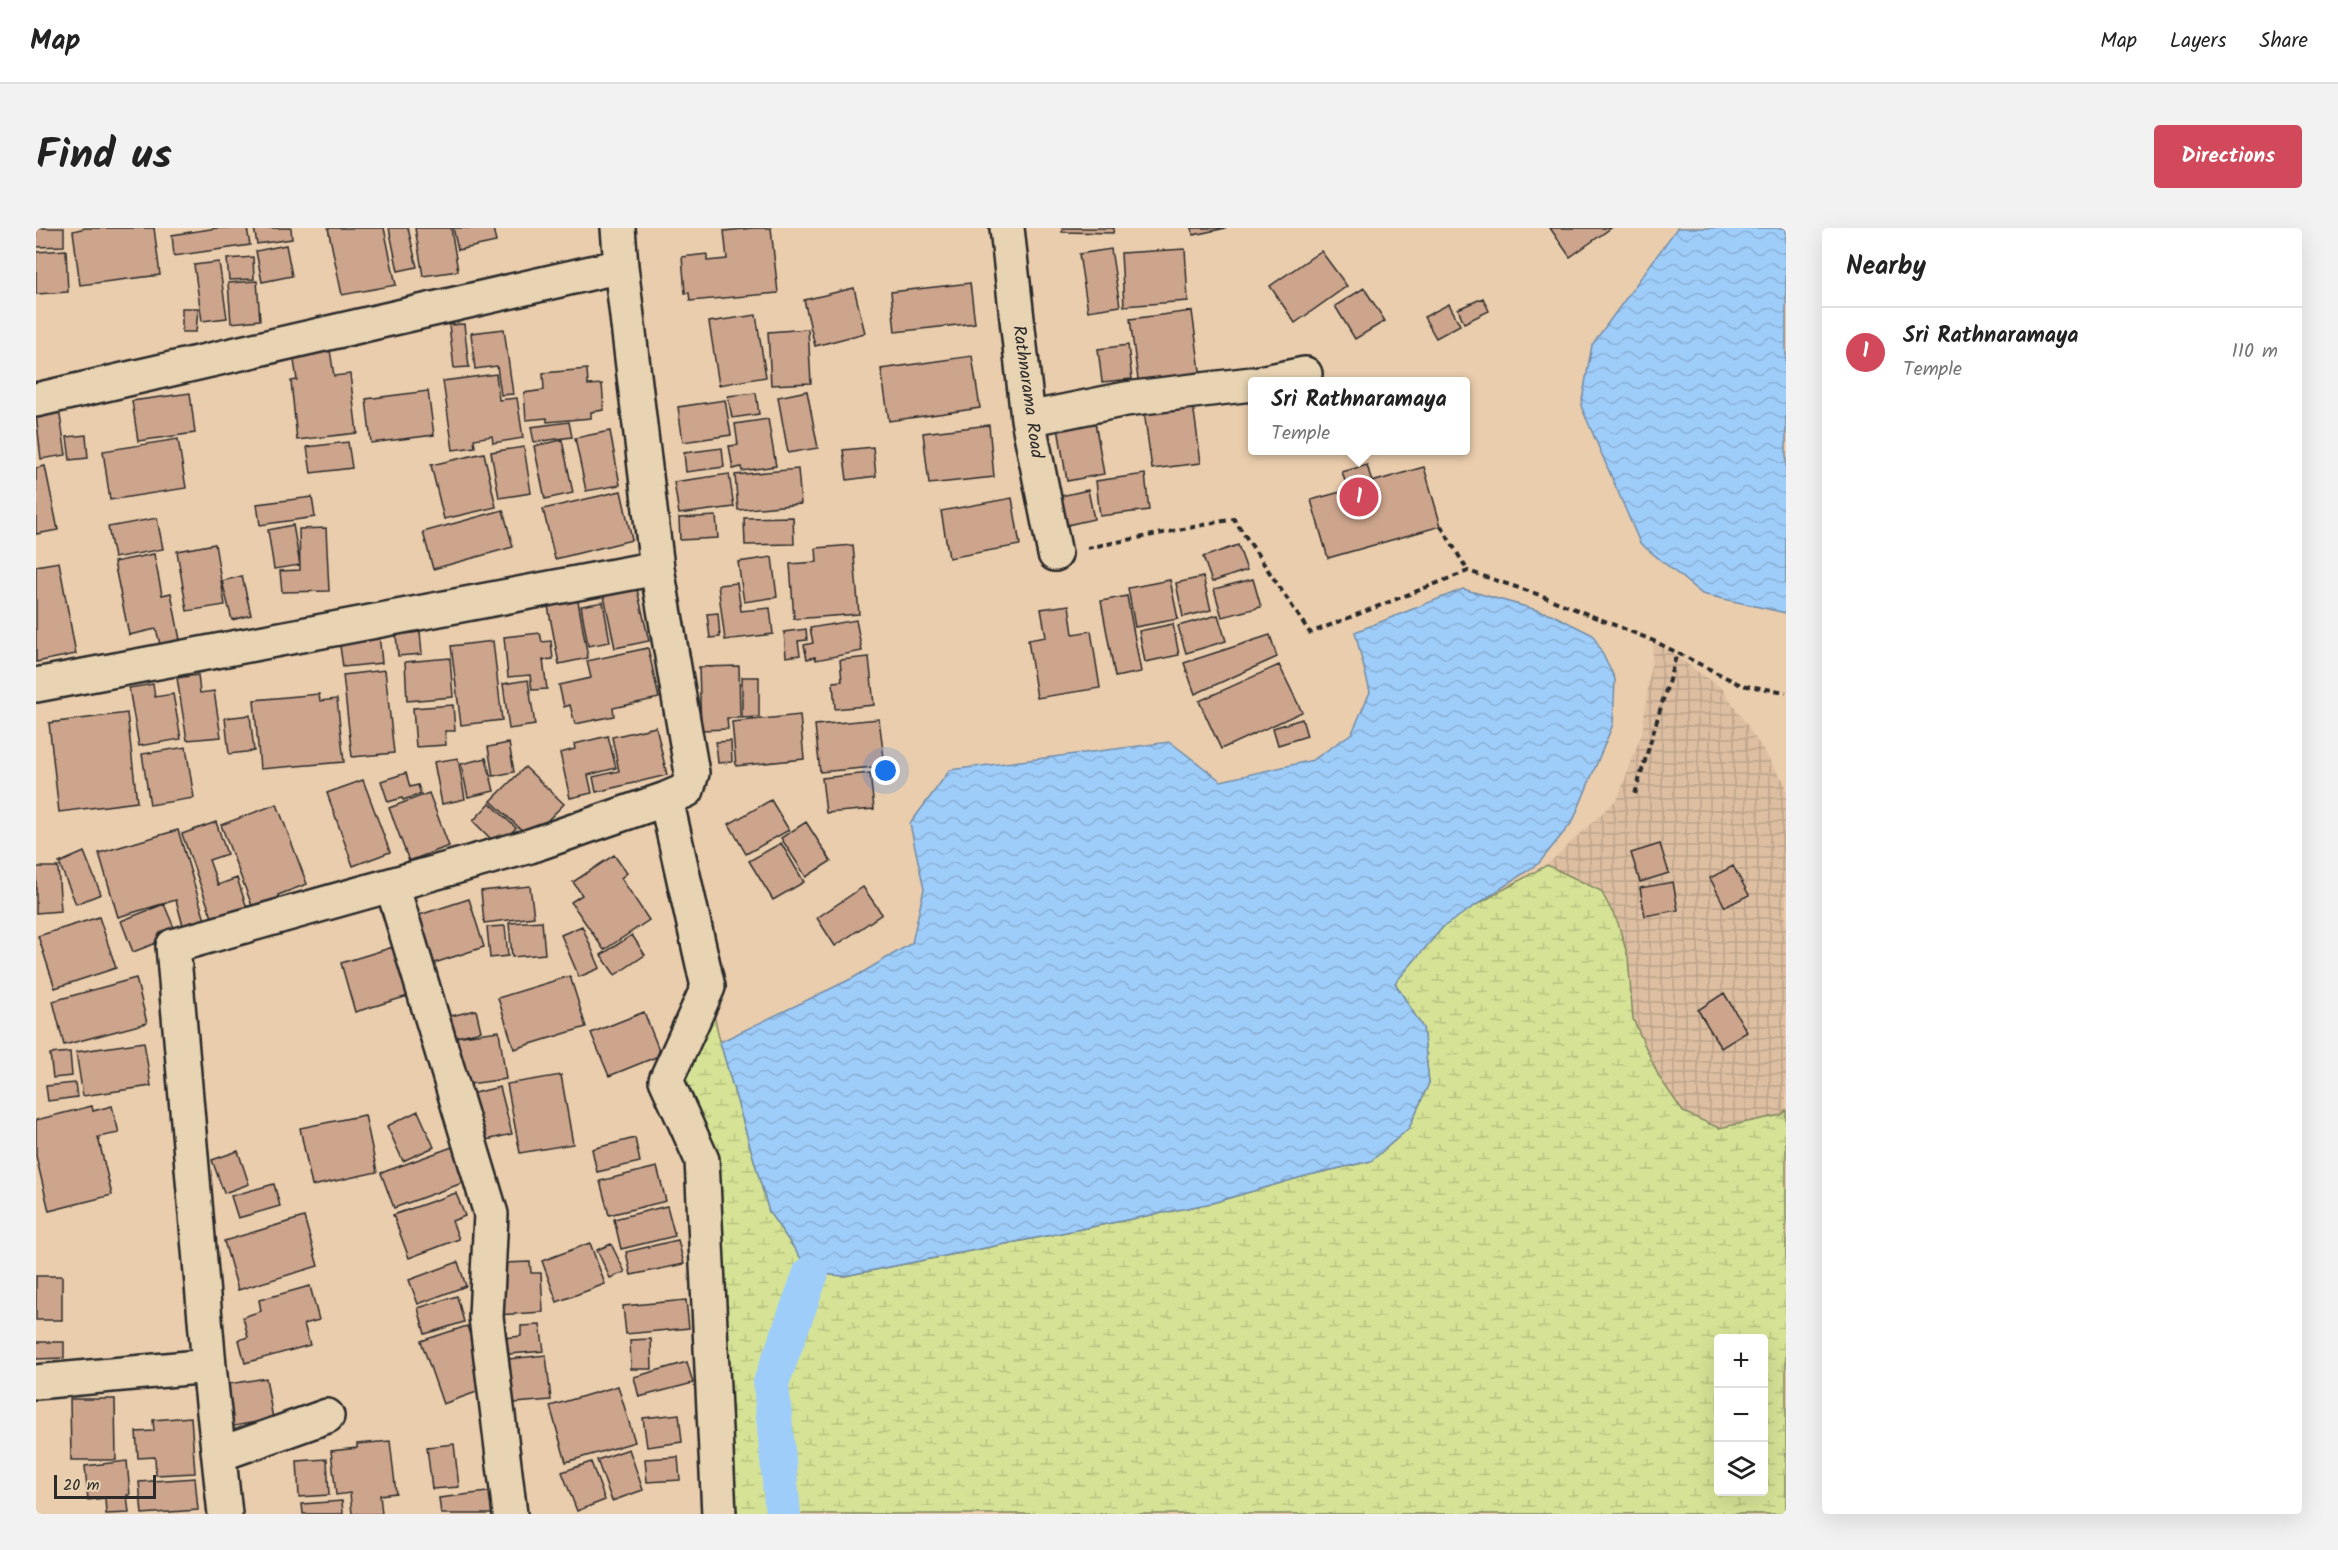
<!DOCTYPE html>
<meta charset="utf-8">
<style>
body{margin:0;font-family:Kalam,sans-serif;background:#f2f2f2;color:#222}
.controls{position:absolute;right:18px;bottom:18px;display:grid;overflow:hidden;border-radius:6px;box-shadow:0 6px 24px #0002}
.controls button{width:54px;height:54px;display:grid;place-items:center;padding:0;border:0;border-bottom:2px solid #e0e0e0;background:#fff;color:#222;font:30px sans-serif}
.scale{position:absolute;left:18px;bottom:15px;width:102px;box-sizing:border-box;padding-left:6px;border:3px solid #2b2b2b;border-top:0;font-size:16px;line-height:21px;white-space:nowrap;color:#2b2b2b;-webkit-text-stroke:4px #e8d3b2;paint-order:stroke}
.you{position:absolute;left:850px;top:543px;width:21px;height:21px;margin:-15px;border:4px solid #fff;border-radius:50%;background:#1a73e8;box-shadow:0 0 0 9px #1a73e833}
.badge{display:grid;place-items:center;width:39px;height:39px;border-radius:50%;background:#d1495b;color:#fff;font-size:20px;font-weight:700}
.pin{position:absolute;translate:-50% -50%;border:3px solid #fff;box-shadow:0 2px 6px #0006}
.popup{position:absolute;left:1212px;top:149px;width:222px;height:78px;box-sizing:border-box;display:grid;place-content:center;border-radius:6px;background:#fff;filter:drop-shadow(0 2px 4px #0005);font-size:20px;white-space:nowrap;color:#767676}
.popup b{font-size:22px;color:#222}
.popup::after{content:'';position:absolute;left:50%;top:100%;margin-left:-12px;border:12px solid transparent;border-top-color:#fff}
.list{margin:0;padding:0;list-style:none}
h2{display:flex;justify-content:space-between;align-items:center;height:78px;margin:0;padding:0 24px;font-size:26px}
h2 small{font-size:20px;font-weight:400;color:#767676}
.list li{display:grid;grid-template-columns:39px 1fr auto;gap:18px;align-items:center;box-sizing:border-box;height:90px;padding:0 24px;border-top:2px solid #e0e0e0}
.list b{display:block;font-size:22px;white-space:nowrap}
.list p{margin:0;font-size:20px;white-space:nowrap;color:#767676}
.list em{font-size:20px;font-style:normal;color:#767676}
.icon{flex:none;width:33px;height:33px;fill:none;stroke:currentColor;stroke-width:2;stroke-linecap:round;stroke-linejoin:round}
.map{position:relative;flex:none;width:1750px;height:1286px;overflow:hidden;border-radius:6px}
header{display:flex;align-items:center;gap:36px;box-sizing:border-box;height:84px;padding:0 30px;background:#fff;border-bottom:2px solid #e0e0e0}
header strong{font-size:28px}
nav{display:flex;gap:33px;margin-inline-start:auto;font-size:21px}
.intro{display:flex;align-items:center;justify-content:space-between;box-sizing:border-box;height:144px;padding:0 36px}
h1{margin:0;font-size:42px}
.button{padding:15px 27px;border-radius:6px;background:#d1495b;color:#fff;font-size:21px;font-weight:700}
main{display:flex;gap:36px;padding:0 36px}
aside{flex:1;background:#fff;border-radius:6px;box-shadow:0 6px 24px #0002}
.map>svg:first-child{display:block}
.industrial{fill:url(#industrial-grid)}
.wetland{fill:url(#wetland-marsh);stroke:#808760;stroke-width:1.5;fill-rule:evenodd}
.water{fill:url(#water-waves);stroke:#718ca7;stroke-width:1.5}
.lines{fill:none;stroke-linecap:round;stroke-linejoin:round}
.canal{stroke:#9fcdfa;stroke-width:36}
.building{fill:#cda48c;stroke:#2b2b2b;stroke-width:1.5}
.minor-casing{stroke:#2b2b2b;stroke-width:38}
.path{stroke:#2b2b2b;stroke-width:4;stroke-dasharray:6 4.5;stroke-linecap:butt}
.minor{stroke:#e8d3b2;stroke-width:33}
.labels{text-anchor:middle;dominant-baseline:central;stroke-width:5;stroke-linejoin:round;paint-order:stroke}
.street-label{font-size:18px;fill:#2b2b2b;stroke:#e8d3b2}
</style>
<header>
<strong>Map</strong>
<nav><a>Map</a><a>Layers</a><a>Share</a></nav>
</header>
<div class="intro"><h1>Find us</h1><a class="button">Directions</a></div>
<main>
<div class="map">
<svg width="1750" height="1286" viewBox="0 0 1750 1286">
<defs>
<pattern id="industrial-grid" width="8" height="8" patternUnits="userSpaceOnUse" patternTransform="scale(1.5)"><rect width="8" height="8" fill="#ddbea1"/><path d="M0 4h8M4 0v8" fill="none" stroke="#bea38b"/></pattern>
<pattern id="wetland-marsh" width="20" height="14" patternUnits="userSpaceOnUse" patternTransform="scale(1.5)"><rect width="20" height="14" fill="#d6e396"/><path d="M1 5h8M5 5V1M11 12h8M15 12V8" fill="none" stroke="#b8c381"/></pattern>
<pattern id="water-waves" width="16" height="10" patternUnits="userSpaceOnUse" patternTransform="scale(1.5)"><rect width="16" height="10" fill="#9fcdfa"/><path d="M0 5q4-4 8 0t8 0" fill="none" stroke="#89b0d6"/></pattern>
</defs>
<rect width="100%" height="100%" fill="#eacdad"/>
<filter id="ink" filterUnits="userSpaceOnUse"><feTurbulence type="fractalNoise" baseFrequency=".0167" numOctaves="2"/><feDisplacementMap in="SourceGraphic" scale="12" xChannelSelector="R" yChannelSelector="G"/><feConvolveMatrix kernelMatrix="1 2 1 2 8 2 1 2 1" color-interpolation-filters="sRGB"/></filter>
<g filter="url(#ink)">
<path class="industrial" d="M 1618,413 L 1687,461 L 1750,557 L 1750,882 L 1745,887 L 1683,900 L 1647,884 L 1623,849 L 1597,791 L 1592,729 L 1582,695 L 1565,663 L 1511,637 L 1582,570 L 1606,505 Z"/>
<path class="wetland" d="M 1511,637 L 1565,663 L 1582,695 L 1592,729 L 1597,791 L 1623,849 L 1647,884 L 1683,900 L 1745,887 L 1750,882 L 1750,1286 L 683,1286 L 666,933 L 630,852 L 672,759 L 684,814 L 733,984 L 775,1045 L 809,1048 L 1176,975 L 1269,948 L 1335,933 L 1373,900 L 1393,855 L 1387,800 L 1359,755 L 1407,699 L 1433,681 ZM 1682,1110 L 1728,1110 L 1728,1264 L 1682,1264 Z"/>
<path class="water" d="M 1641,0 L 1750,0 L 1750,385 L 1666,366 L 1604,315 L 1545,178 L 1556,117 Z
M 1427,361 L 1515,386 L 1557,407 L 1579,451 L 1577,496 L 1537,593 L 1503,635 L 1407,699 L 1359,755 L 1387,800 L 1393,855 L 1373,900 L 1335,933 L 1269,948 L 1176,975 L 808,1048 L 775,1045 L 733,984 L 684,814 L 817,750 L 876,715 L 888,661 L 874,596 L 914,542 L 1134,514 L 1185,553 L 1277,532 L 1316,505 L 1334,464 L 1319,404 Z"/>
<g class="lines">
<path class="canal" d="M 747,1286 L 735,1155 L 775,1045"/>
</g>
<path class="building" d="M 0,0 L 28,0 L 28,18 L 0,19 Z
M 49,0 L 118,0 L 124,47 L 44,57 L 37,3 Z
M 181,0 L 211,0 L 214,17 L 138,28 L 136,7 Z
M 218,0 L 255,0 L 256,11 L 221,16 Z
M 292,0 L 348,0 L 360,57 L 306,67 Z
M 353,0 L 372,0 L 381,39 L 362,43 Z
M 379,0 L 415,0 L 422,43 L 387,48 Z
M 417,0 L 457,0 L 460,14 L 422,22 Z
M 717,0 L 735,0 L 742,65 L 654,73 L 653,65 L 649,65 L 646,29 L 671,26 L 671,33 L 691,31 L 688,3 Z
M 1026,0 L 1078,0 L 1077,5 L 1026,4 Z
M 1156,0 L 1190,0 L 1157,7 Z
M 1514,0 L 1575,0 L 1534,29 Z
M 250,17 L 256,48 L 226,54 L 220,23 Z
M 1075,21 L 1084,78 L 1052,83 L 1043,26 Z
M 1149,21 L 1152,73 L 1088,78 L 1085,25 Z
M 30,22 L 32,64 L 0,66 L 0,24 Z
M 1285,23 L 1311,58 L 1259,95 L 1234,58 Z
M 217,29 L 218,51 L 193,52 L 191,31 Z
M 183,34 L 191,90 L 166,93 L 158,37 Z
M 221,53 L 224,92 L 195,95 L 192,55 Z
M 934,55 L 939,95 L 859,104 L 855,64 Z
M 818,60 L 829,105 L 779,118 L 768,72 Z
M 1328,60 L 1349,93 L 1319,111 L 1299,78 Z
M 1447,70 L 1453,83 L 1428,95 L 1422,81 Z
M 1413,76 L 1424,97 L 1400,110 L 1388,89 Z
M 146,80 L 162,80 L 160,104 L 146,104 Z
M 1156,83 L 1165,150 L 1103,159 L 1094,91 Z
M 720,87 L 730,149 L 683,157 L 673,94 Z
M 428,96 L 433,139 L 418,140 L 413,97 Z
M 468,101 L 477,166 L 465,167 L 461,138 L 439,141 L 435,105 Z
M 772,101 L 775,155 L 735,157 L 732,104 Z
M 1092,117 L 1096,151 L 1066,154 L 1062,121 Z
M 294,122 L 298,148 L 314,146 L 321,205 L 261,212 L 255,153 L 261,152 L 257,126 Z
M 936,128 L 944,180 L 853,193 L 845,141 Z
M 551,141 L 552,157 L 566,156 L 568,182 L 555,184 L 555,190 L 511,194 L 511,190 L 490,192 L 488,165 L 508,162 L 507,145 Z
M 460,146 L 463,172 L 481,170 L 487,210 L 457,215 L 456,208 L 438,211 L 439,219 L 417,222 L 407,153 Z
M 392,163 L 398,207 L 335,215 L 330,171 Z
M 771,163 L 782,220 L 752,225 L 742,169 Z
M 154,165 L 159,205 L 102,213 L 96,173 Z
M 720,165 L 723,186 L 696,190 L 692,168 Z
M 1156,169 L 1165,235 L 1116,241 L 1107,176 Z
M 689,172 L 695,207 L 647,214 L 642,179 Z
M 23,181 L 30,227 L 5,231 L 0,186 Z
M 732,191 L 740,238 L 706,243 L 705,239 L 697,241 L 693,218 L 702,217 L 699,196 Z
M 533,194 L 536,209 L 498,214 L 495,199 Z
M 1059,194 L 1068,246 L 1031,253 L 1022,200 Z
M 953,197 L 958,249 L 893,256 L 887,205 Z
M 574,203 L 584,257 L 550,263 L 539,210 Z
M 50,207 L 52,230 L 34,232 L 31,209 Z
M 142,211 L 150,260 L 74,272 L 67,223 Z
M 526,212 L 537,265 L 509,271 L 498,218 Z
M 312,214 L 316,240 L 275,245 L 271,219 Z
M 488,219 L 495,265 L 463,270 L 455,224 Z
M 837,219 L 840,248 L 811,252 L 807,222 Z
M 686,220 L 688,239 L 650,244 L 648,225 Z
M 448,225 L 460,279 L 408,291 L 395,237 Z
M 1331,237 L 1336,254 L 1388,239 L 1405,298 L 1292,330 L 1275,272 L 1312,262 L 1306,244 Z
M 9,238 L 22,302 L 0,306 L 0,240 Z
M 762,241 L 765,276 L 702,282 L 699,247 Z
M 693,246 L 698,279 L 643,286 L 638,254 Z
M 1109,246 L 1113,282 L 1064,288 L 1060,253 Z
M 1052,262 L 1058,291 L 1031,297 L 1025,268 Z
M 585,263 L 596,312 L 519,331 L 507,281 Z
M 276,269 L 279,289 L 224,297 L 221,276 Z
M 976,270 L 984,317 L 913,330 L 905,283 Z
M 467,282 L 477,319 L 397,341 L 387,304 Z
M 680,288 L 682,310 L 644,312 L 643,290 Z
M 757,289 L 758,316 L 709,317 L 708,290 Z
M 121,290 L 127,321 L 78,330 L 72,299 Z
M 257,297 L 264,337 L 238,341 L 232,302 Z
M 290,300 L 293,363 L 246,364 L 244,343 L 264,342 L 263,301 Z
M 179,316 L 189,377 L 151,383 L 141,323 Z
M 817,317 L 823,386 L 758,391 L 754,336 L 781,334 L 780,320 Z
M 1202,317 L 1211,342 L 1176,354 L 1167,329 Z
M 118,326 L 126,367 L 135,365 L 144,412 L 124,416 L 120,401 L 93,407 L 78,334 Z
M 736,329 L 741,369 L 708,374 L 702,334 Z
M 23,334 L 40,426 L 0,434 L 0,338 Z
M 206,348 L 215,387 L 196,392 L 186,353 Z
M 1167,349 L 1175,382 L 1147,389 L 1140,355 Z
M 1217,351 L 1225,379 L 1186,389 L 1178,361 Z
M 1134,352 L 1142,391 L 1099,399 L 1092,360 Z
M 701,355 L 705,383 L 734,380 L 737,406 L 689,412 L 682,357 Z
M 601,361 L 613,413 L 579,420 L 568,368 Z
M 1091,368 L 1105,444 L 1079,449 L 1065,373 Z
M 542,373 L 552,430 L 523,436 L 512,378 Z
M 567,374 L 574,414 L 552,418 L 545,378 Z
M 1033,377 L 1037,406 L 1055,403 L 1064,460 L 1001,470 L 992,412 L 1010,409 L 1005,381 Z
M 682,385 L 684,409 L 674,410 L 671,386 Z
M 1182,387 L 1190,413 L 1150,425 L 1142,398 Z
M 820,392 L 826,423 L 780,432 L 779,429 L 771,431 L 768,417 L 777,415 L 774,400 Z
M 1137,396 L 1143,427 L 1109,434 L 1103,403 Z
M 770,401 L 771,412 L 762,413 L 764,427 L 750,429 L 748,404 Z
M 384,404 L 386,426 L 362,428 L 360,407 Z
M 504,405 L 506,414 L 515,413 L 517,431 L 507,432 L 511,461 L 496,462 L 494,447 L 472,449 L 468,409 Z
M 343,406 L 346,435 L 307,439 L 303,411 Z
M 1234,407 L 1241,429 L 1159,466 L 1148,435 Z
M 457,413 L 466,492 L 425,497 L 415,418 Z
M 612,420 L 623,470 L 577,480 L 578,488 L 539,496 L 534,477 L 528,479 L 523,457 L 555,450 L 551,433 Z
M 833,429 L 838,477 L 799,481 L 797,454 L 806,453 L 804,432 Z
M 414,430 L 417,469 L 371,473 L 369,434 Z
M 1243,437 L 1266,484 L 1185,521 L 1163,473 Z
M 703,438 L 704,490 L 691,490 L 692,501 L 665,502 L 663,439 Z
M 349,442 L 358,525 L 316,529 L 307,447 Z
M 162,447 L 164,465 L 178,463 L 185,509 L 151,512 L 141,450 Z
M 706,449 L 723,449 L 723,489 L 706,490 Z
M 492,452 L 499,497 L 473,501 L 467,456 Z
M 117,456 L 119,469 L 137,466 L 145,511 L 103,518 L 93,460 Z
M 283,466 L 284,473 L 301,471 L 308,534 L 224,541 L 218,472 Z
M 417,477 L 419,503 L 409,503 L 410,517 L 380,519 L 377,480 Z
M 91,485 L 101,574 L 23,584 L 13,495 Z
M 214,487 L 218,523 L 193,526 L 189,490 Z
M 764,487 L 768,531 L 700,538 L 696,494 Z
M 843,491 L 849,538 L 784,544 L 779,497 Z
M 1266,491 L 1271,508 L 1242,517 L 1237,500 Z
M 620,499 L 631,547 L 560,564 L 557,549 L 583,543 L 576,509 Z
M 572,508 L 580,540 L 552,547 L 556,565 L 534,570 L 524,525 L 539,521 L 538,516 Z
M 695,513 L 696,534 L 682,535 L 680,514 Z
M 473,515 L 478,544 L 457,548 L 452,519 Z
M 150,519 L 158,570 L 114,577 L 106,526 Z
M 422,530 L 429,571 L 406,576 L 398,534 Z
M 450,530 L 458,563 L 432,569 L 425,536 Z
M 489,539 L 528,576 L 494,610 L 455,573 Z
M 370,545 L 374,559 L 382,557 L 385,566 L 367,572 L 366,570 L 352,574 L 345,553 Z
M 834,545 L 838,581 L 790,585 L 786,550 Z
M 327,552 L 354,624 L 317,638 L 291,565 Z
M 393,565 L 413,618 L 373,633 L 353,580 Z
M 735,572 L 753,602 L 710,626 L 693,596 Z
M 454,575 L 480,600 L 462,618 L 437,593 Z
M 241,576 L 271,656 L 242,667 L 246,679 L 220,688 L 185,597 Z
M 180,594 L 191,626 L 173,632 L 182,657 L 201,650 L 211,680 L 177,692 L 146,606 Z
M 770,594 L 795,633 L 770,649 L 745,610 Z
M 142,602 L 171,699 L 149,705 L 140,672 L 82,689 L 63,625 Z
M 745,615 L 768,654 L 737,672 L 713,633 Z
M 1624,616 L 1633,645 L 1604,654 L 1595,625 Z
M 48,624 L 65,666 L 40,676 L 23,635 Z
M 578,627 L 591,645 L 585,650 L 613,692 L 568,722 L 535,674 L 546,667 L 537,654 Z
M 1697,638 L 1713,667 L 1689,679 L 1674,650 Z
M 0,639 L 22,639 L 25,683 L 0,685 Z
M 1637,654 L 1642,682 L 1609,688 L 1604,660 Z
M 494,658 L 498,689 L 448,695 L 445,663 Z
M 827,659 L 846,686 L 799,718 L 781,690 Z
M 433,671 L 448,719 L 389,738 L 374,690 Z
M 128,676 L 141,707 L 97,724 L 85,693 Z
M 63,689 L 80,740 L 19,760 L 2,708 Z
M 506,693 L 509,726 L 476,729 L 473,695 Z
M 469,698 L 472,728 L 454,730 L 451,699 Z
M 546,698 L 564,740 L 543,749 L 525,707 Z
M 596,707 L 609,727 L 579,747 L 565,727 Z
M 367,716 L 382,765 L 319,784 L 305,735 Z
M 534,748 L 550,799 L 478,821 L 462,770 Z
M 100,750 L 111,795 L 28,817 L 17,773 Z
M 1688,765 L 1711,804 L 1685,820 L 1662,782 Z
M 440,782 L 445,803 L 416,810 L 411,789 Z
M 608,784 L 625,827 L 573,848 L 555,805 Z
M 463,803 L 470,851 L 426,857 L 419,809 Z
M 108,814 L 115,858 L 47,868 L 40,824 Z
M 34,824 L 36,848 L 17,850 L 14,826 Z
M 525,847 L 537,916 L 484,925 L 471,856 Z
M 39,855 L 41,869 L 12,873 L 10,858 Z
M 464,859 L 476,906 L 442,914 L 429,867 Z
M 56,878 L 57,883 L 76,878 L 83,905 L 62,909 L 76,967 L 13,983 L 0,928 L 0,892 Z
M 382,883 L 398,919 L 367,933 L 351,898 Z
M 329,887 L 341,944 L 276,958 L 264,900 Z
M 599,910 L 604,934 L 561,944 L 556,921 Z
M 419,918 L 432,953 L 358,980 L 345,945 Z
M 202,923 L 213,956 L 188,965 L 176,932 Z
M 621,939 L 630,973 L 573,987 L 564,953 Z
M 238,956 L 244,978 L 202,990 L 195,968 Z
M 420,965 L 429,988 L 416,993 L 423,1011 L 373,1030 L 357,987 Z
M 631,978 L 639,1008 L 585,1021 L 578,991 Z
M 268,989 L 282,1038 L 202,1062 L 188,1013 Z
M 642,1012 L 648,1036 L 595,1047 L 590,1024 Z
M 554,1015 L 569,1056 L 521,1074 L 506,1033 Z
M 575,1016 L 589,1044 L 574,1050 L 561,1022 Z
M 422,1034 L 430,1058 L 382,1076 L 373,1052 Z
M 494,1034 L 495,1045 L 505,1045 L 507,1084 L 461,1087 L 466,1035 Z
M 0,1048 L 26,1048 L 26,1092 L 0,1092 Z
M 274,1058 L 283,1092 L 268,1096 L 274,1117 L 209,1135 L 203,1112 L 212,1109 L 207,1089 L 225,1083 L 223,1072 Z
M 421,1068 L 428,1094 L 389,1106 L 382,1080 Z
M 650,1072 L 653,1100 L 590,1106 L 587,1078 Z
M 504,1097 L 508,1123 L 461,1127 L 459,1111 L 485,1108 L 485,1098 Z
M 431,1098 L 452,1160 L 407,1176 L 385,1113 Z
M 615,1111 L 616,1141 L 595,1141 L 594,1112 Z
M 0,1114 L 28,1114 L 28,1130 L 0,1131 Z
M 510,1127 L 515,1172 L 467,1176 L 462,1132 Z
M 651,1134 L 657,1155 L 603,1169 L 598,1149 Z
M 230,1150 L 237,1191 L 193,1199 L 186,1157 Z
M 582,1158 L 599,1214 L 530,1234 L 514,1178 Z
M 34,1171 L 79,1171 L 80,1232 L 35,1232 Z
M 643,1186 L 646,1214 L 611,1219 L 607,1190 Z
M 155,1189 L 159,1245 L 120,1247 L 119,1229 L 102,1230 L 100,1204 L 118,1203 L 117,1192 Z
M 354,1213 L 360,1265 L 344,1267 L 346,1286 L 316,1286 L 314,1265 L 300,1267 L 295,1223 L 321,1220 L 321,1216 Z
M 418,1216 L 423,1259 L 396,1261 L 391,1219 Z
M 593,1221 L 607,1262 L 576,1273 L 561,1232 Z
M 642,1229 L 644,1252 L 611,1254 L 609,1231 Z
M 291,1231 L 293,1267 L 263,1269 L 261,1233 Z
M 91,1233 L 94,1267 L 91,1267 L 93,1285 L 70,1286 L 69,1270 L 52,1272 L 49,1238 Z
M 555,1234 L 569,1272 L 541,1283 L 526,1244 Z
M 159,1250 L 162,1282 L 106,1286 L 103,1254 Z
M 459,1263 L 462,1286 L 405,1286 L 403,1270 Z
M 306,1273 L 307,1286 L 267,1286 L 266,1276 Z"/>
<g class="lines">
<g class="minor-casing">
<path id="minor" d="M 582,0 L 585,38
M 971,0 L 992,191 L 1019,326
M 1229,154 L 1269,146
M 0,172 L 585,38 L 621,340 L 656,545 L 651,562 L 630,571 L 494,618 L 137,718 L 173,1138 L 0,1154
M 992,191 L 1090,171 L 1216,156
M 0,457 L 621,340
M 630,571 L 672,759 L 630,852 L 666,932 L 683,1286
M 356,657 L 455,986 L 450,1089 L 474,1286
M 173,1138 L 189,1286
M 184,1226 L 291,1188"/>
</g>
<path class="path" d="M 1405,298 L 1432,343
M 1051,320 L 1198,291 L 1274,405 L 1432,343 L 1504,367 L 1618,413 L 1705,457 L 1750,464
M 1599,566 L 1641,425"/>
<use href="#minor" class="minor"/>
</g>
</g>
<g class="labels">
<g class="street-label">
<text transform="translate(991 164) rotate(82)">Rathnarama Road</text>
</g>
</g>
</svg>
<div class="controls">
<button>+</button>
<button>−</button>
<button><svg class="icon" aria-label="layers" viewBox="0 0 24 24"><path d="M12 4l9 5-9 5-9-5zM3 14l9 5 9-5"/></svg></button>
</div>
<div class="scale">20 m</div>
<div class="you"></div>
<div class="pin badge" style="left:1323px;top:269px">1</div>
<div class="popup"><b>Sri Rathnaramaya</b>Temple</div>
</div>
<aside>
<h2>Nearby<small></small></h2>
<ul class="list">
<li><span class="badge">1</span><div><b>Sri Rathnaramaya</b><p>Temple</p></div><em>110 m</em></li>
</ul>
</aside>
</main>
